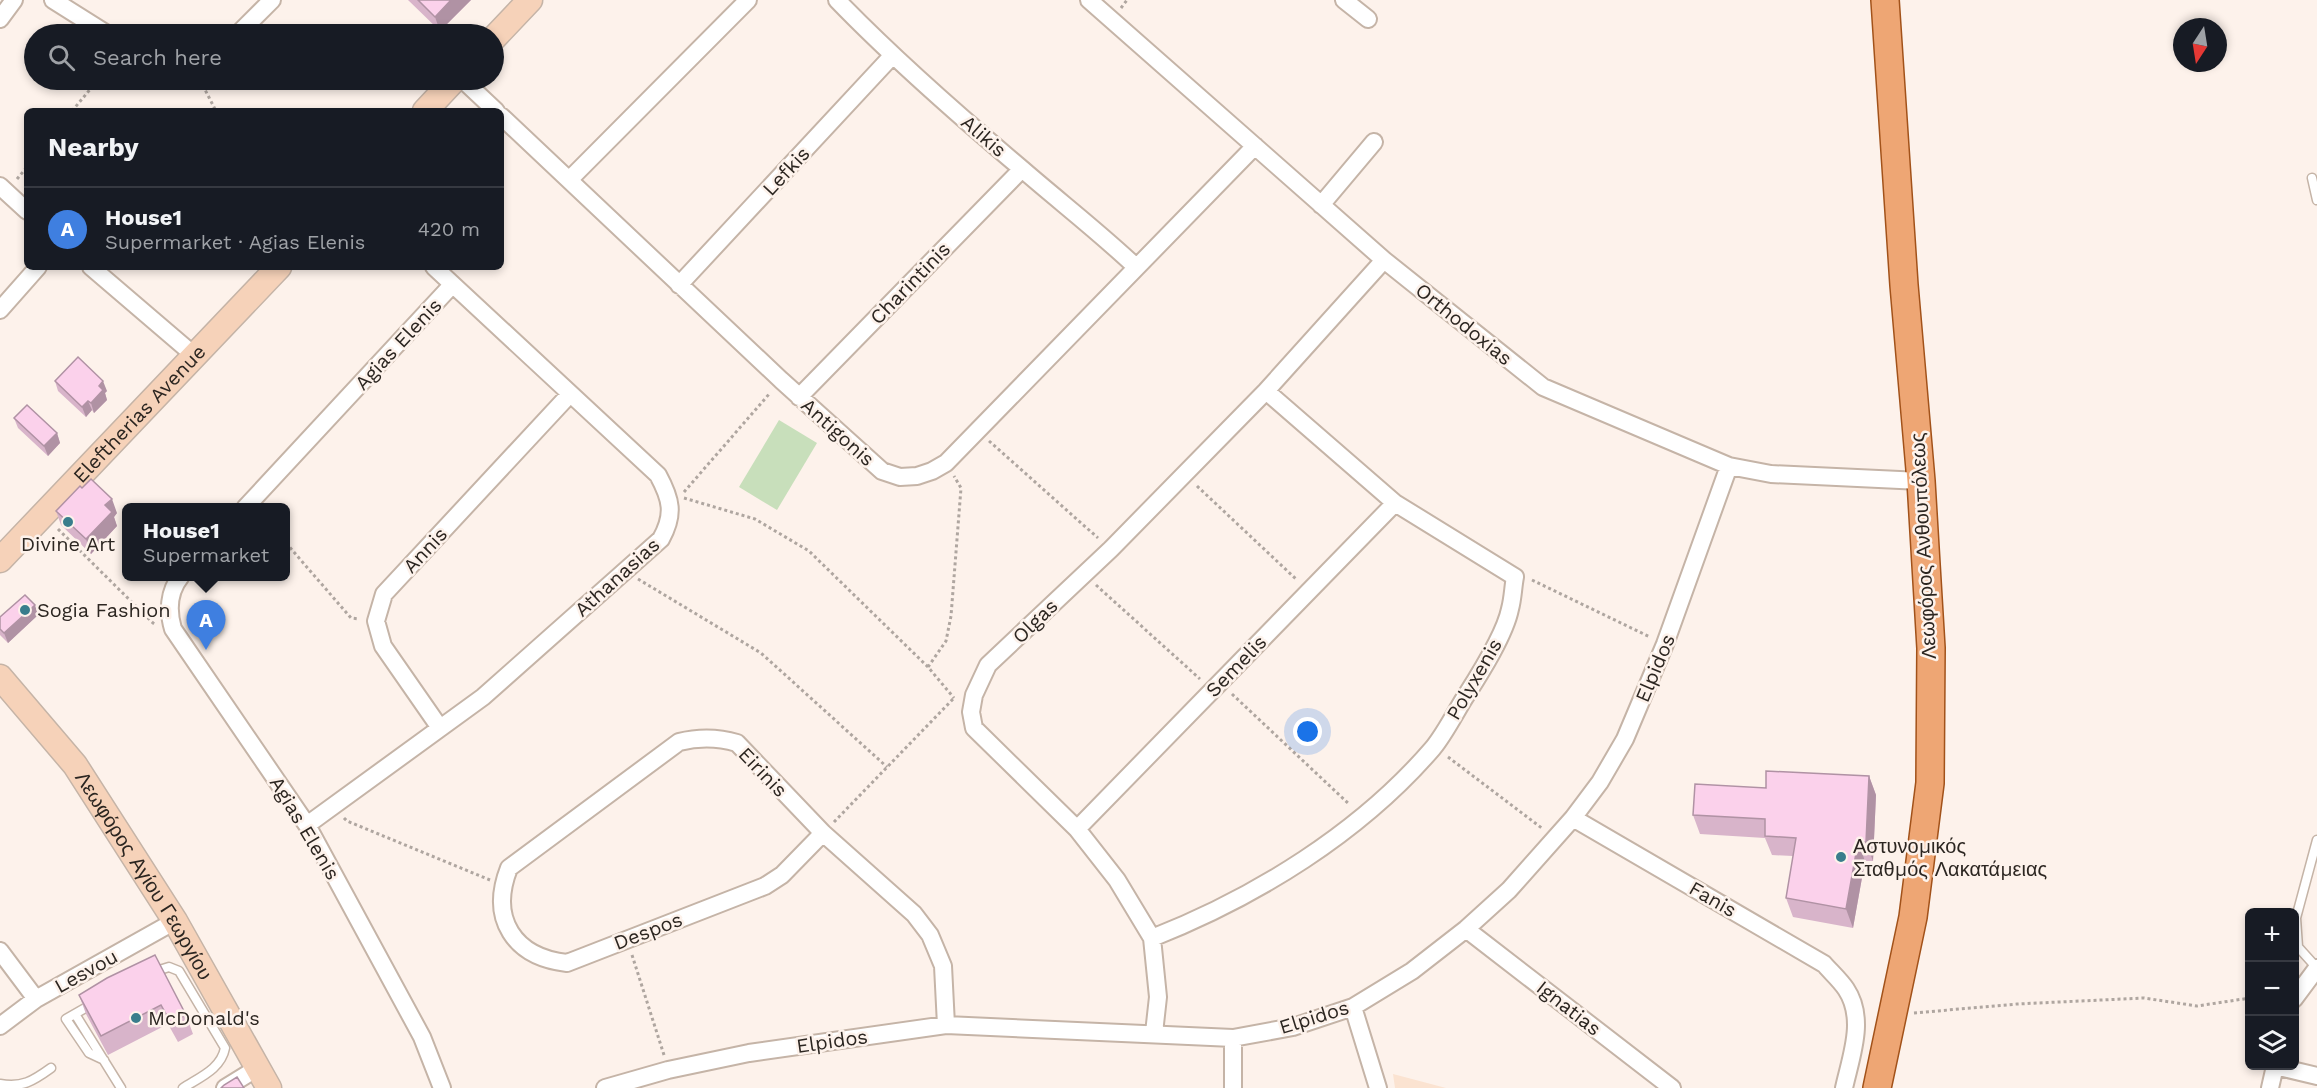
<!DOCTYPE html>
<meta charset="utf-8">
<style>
body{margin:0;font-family:"Work Sans",sans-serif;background:#242831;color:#f1f3f6}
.controls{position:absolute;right:18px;bottom:18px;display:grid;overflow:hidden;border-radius:9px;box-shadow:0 3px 9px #0003}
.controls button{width:54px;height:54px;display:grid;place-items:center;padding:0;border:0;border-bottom:2px solid #363941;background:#171b24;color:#f1f3f6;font:30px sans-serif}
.compass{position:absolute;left:2173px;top:18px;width:54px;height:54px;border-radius:50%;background:#171b24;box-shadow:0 3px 9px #0003;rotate:192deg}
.you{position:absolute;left:1308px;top:732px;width:21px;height:21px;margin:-15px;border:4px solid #fff;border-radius:50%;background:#1a73e8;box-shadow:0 0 0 9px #1a73e833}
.badge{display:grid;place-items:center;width:39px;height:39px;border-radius:50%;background:#397d8c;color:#fff;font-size:20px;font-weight:700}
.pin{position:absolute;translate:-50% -50px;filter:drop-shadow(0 2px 3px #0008)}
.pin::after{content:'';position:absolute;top:32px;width:21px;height:18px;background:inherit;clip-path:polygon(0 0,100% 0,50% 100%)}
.popup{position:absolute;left:122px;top:503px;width:168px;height:78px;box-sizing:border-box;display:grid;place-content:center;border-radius:9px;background:#171b24;filter:drop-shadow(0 2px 4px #0005);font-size:20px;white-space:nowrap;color:#9ea1a6}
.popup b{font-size:22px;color:#f1f3f6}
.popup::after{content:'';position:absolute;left:50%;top:100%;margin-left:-12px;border:12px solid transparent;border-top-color:#171b24}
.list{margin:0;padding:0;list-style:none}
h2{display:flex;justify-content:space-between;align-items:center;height:78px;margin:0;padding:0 24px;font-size:26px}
h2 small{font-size:20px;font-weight:400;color:#9ea1a6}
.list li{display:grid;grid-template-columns:39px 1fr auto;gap:18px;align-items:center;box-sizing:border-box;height:84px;padding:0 24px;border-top:2px solid #363941}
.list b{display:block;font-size:22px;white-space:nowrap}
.list p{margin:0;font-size:20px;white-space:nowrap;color:#9ea1a6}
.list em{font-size:20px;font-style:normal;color:#9ea1a6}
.icon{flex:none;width:33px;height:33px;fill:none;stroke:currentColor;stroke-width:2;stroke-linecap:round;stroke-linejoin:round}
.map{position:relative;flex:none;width:2317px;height:1088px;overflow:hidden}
.search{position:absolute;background:#171b24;box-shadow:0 3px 9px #0003;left:24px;top:24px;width:480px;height:66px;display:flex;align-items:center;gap:15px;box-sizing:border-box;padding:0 21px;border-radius:33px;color:#9ea1a6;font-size:22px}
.panel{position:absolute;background:#171b24;box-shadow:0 3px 9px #0003;left:24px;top:108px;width:480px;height:162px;border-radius:9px}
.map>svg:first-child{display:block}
.built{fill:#fbe3d1}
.green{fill:#c8dfbb}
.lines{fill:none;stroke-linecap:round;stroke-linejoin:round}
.service-casing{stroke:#c5b4a7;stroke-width:11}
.minor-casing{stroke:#c5b4a7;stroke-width:20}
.secondary-casing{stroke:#c5b4a7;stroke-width:27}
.primary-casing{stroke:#a2521a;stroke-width:30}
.path{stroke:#afa6a0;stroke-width:3;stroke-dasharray:3 3;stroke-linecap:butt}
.service{stroke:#fff;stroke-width:8}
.minor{stroke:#fff;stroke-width:16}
.secondary{stroke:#f6d2b9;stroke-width:24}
.primary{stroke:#eea674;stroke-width:27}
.wall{fill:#d8b4ca}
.shaded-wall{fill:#b092a4}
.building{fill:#fbd1eb;stroke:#b092a4;stroke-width:1.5}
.poi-dot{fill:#397d8c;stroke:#fdf2eb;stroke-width:2}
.labels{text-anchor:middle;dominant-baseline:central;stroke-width:5;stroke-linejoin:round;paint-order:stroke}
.street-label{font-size:20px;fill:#2c2621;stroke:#fdf2eb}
.poi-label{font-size:20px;fill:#2c2621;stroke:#fdf2eb;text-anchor:start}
</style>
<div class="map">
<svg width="2317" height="1088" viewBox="0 0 2317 1088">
<rect width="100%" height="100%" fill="#fdf2eb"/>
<path class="built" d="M 1393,1074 L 1446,1088 L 1395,1088 Z"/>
<path class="green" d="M 779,420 L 817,443 L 777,510 L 739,487 Z"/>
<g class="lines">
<g class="service-casing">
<path id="service" d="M 2312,178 L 2317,200
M 2317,840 L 2296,918 L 2298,947 L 2317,968
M 153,972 L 169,967 L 179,971 L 225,1048 C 221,1069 200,1077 183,1088
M 94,1003 L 66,1019 L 89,1053 L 104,1060
M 75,1014 L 121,1088
M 0,1084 C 22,1088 33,1081 51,1068"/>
</g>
<g class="minor-casing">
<path id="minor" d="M 53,0 L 107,34
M 837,0 C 895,60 958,115 1022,169 C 1060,202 1099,232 1136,267
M 1089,0 L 1384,260 L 1543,387 L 1729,466 L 1771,474 L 1921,481
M 1344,0 L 1368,19
M 0,19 L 14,0
M 238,34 L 272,0
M 463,80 L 496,111
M 501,116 L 781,380 L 882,471 L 900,477 L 917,476 L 932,471 L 946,463 L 1255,146
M 569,180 L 748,0
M 0,186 L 27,211
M 1321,205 L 1374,142
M 91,267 L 195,356
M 679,285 L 892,56
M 0,310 L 38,267
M 799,397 L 1022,169
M 245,508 L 452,285
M 181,576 C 168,592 168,612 173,629 L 307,825 L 422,1037 L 442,1088
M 440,728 L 383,646 L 376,621 L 384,594 L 570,394
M 1573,818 L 1824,964 C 1831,972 1840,980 1846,989 C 1866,1019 1851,1056 1844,1088
M 307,825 L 483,697 L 661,539 C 675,514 671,499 658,475 L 434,267
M 1077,829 L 1395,503
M 823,833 L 782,875 L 765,886 L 567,963 C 514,957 489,919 509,868 L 679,742 C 699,737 717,737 737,743 L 823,833 L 914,914 L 930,935 L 943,966 L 946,1025
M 1466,929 L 1672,1088
M 1152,938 C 1256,897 1360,833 1433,748 C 1446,732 1456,711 1467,694 C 1481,672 1505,634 1510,609 C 1513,598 1513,587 1515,577 L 1395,503 L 1266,391
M 0,951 L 36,999
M 2294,999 L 2317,968
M 1353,1007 L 1378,1088
M 0,1026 L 36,999 L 175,921
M 1154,1033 L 1158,997 L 1152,938 L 1117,880 L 1077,829 L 974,728 L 971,712 L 974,695 L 988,665 L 1111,549 L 1266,391 L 1384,260
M 1233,1038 L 1233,1088
M 2275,1066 L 2317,1076
M 225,1088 L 259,1067
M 605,1088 L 668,1070 L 749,1053 L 946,1025 L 1233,1038 L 1293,1027 L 1353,1007 L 1412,971 L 1466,929 L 1509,890 L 1573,818 L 1600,782 L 1625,739 L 1665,644 L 1729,466
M 2270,1088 L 2275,1066"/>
</g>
<g class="secondary-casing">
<g id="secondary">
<path d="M 494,38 L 530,0"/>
<path d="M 425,111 L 454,80"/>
<path id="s1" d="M 0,560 L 279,267"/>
<path id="s2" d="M 0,677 L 75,765 L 175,921 L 269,1088"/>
</g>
</g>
<g class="primary-casing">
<path id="primary" d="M 1877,1088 L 1913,917 L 1930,783 L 1931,648 L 1921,481 L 1904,285 L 1885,0"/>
</g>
<path class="path" d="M 1121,8 L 1127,0
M 200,80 L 216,111
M 72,111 L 98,80
M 17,179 L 27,167
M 989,441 L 1098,538
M 1197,486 L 1297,580
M 684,492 L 770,393
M 684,498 L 755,519 L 809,551 L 928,667 L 954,698
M 58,529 L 153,623 L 156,625
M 286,543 L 351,618 L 359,619
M 638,579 L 761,653 L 887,767
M 1532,580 L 1650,637
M 1096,585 L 1200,679
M 928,667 L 946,641 L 951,616 L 961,488 L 954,476
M 1232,694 L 1350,805
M 1448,757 L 1543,829
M 344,818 L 347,821 L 490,880
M 834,822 L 954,698
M 632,955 L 664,1055
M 1914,1013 L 2017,1004 L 2144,998 L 2197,1006 L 2250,998"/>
<use href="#service" class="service"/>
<use href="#minor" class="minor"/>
<use href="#secondary" class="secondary"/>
<use href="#primary" class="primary"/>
</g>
<path class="wall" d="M 408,0 L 471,0 L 440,31 Z
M 55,381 L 107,391 L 105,393 L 107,400 L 94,413 L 92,410 L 86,417 L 58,391 Z
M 14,418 L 57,433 L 60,443 L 48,456 L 18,428 Z
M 56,511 L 117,513 L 114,517 L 117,526 L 91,554 L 61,525 Z
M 38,615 L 8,643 L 0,635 L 0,617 Z
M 1869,776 L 1876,795 L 1873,861 L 1865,861 L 1853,928 L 1793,917 L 1786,898 L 1793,856 L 1772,855 L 1765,838 L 1700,834 L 1693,815 Z
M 107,978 L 186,1015 L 193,1034 L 178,1042 L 168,1024 L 108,1055 L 86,1014 L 79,995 Z"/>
<path class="shaded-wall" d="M 451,0 L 471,0 L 440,31 L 435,17 Z
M 103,381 L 107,391 L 105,393 L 107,400 L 94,413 L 91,403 L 99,386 Z
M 88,401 L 92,410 L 86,417 L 82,407 Z
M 57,433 L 60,443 L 48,456 L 44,446 Z
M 112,499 L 117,513 L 114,517 L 117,526 L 91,554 L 86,539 L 105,505 Z
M 35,605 L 38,615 L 8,643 L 4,633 Z
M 1869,776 L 1876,795 L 1873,861 L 1866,842 Z
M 1858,842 L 1865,861 L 1853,928 L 1846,909 Z"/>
<path class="building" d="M 418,0 L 451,0 L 435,17 Z
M 78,357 L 103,381 L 99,386 L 103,390 L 91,403 L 88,401 L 82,407 L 55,381 Z
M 27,405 L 57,433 L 44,446 L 14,418 Z
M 91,479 L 112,499 L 105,505 L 112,512 L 86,539 L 56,511 L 80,486 L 82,488 Z
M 25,595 L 35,605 L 4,633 L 0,629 L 0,617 Z
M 1766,771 L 1869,776 L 1866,842 L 1858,842 L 1846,909 L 1786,898 L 1796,838 L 1765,836 L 1765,819 L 1693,815 L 1695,784 L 1766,788 Z
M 155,955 L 186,1015 L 171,1023 L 161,1005 L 101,1036 L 79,995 L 107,978 Z
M 237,1077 L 244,1088 L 221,1088 L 224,1085 Z"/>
<g class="poi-dot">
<circle cx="68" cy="522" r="6"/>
<circle cx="25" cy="610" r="6"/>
<circle cx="1841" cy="857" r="6"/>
<circle cx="136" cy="1018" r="6"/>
</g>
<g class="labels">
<g class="street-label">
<text transform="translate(984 136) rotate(41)">Alikis</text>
<text transform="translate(786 171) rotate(-47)">Lefkis</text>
<text transform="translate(910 283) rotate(-46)">Charintinis</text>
<text transform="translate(1464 324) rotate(39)">Orthodoxias</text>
<text transform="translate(398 344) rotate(-47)">Agias Elenis</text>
<text stroke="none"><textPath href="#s1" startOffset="202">Eleftherias Avenue</textPath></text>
<text transform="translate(838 432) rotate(42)">Antigonis</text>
<text transform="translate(1923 546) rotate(-93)">Λεωφόρος Ανθουπόλεως</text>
<text transform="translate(425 550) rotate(-47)">Annis</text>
<text transform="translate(617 577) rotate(-42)">Athanasias</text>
<text transform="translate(1035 621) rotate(-44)">Olgas</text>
<text transform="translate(1236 666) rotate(-46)">Semelis</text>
<text transform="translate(1655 668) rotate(-67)">Elpidos</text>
<text transform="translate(1474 679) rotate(-60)">Polyxenis</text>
<text transform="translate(763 772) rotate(46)">Eirinis</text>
<text transform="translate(305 828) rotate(59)">Agias Elenis</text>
<text stroke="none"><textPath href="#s2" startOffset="246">Λεωφόρος Αγίου Γεωργίου</textPath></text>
<text transform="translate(1713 899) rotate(30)">Fanis</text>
<text transform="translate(648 931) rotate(-21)">Despos</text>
<text transform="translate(86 971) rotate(-29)">Lesvou</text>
<text transform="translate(1569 1008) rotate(38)">Ignatias</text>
<text transform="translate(1314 1017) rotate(-17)">Elpidos</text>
<text transform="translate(832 1041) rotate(-8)">Elpidos</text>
</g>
<g class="poi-label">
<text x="68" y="544" text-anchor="middle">Divine Art</text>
<text x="37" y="610">Sogia Fashion</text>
<text x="1853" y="846">Αστυνομικός<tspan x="1853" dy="23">Σταθμός Λακατάμειας</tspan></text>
<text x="148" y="1018">McDonald's</text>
</g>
</g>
</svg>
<div class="controls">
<button>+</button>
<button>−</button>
<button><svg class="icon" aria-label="layers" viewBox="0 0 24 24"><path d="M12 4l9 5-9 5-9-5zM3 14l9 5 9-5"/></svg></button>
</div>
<svg class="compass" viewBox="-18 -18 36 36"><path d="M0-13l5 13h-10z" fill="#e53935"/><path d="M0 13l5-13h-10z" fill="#9ea1a6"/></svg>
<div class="you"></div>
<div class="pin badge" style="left:206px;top:650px;background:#3f7fe0">A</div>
<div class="popup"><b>House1</b>Supermarket</div>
<div class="search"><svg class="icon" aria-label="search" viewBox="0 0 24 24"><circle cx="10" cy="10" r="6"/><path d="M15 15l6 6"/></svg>Search here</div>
<section class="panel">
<h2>Nearby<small></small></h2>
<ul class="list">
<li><span class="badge" style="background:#3f7fe0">A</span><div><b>House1</b><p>Supermarket · Agias Elenis</p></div><em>420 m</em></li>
</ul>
</section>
</div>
